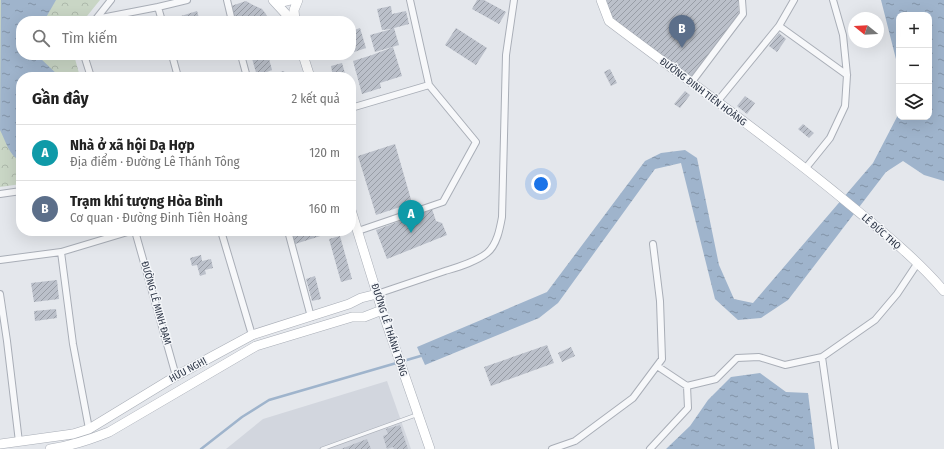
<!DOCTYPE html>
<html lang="vi">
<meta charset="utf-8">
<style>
body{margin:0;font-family:"Fira Sans Condensed",sans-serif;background:#f6f6f6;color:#222}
.controls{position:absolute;right:12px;top:12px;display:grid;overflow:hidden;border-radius:8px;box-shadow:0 4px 16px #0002}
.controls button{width:36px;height:36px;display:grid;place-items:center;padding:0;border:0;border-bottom:1px solid #e0e0e0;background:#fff;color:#222;font:20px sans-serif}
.compass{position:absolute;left:848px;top:12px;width:36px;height:36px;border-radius:50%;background:#fff;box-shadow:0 4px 16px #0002;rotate:288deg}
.you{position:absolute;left:541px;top:184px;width:14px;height:14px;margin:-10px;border:3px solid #fff;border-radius:50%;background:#1a73e8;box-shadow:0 0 0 6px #1a73e833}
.badge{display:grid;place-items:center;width:26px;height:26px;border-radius:50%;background:#2563eb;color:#fff;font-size:13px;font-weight:700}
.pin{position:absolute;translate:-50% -33px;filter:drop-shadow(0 1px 2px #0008)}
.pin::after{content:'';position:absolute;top:21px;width:14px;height:12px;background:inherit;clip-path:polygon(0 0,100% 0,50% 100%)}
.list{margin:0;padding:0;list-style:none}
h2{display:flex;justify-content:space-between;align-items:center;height:52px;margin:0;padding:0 16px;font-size:17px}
h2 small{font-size:13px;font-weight:400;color:#767676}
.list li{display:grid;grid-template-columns:26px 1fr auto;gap:12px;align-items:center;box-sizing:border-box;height:56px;padding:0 16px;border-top:1px solid #e0e0e0}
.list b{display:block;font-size:15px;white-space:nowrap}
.list p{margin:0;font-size:13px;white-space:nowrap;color:#767676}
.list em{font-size:13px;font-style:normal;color:#767676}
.icon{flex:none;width:22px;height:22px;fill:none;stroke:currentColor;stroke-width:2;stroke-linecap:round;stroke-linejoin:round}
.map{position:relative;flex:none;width:944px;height:449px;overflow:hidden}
.search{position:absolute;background:#fff;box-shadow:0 4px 16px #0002;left:16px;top:16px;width:340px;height:44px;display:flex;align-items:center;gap:10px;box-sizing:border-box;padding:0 14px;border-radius:16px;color:#767676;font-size:15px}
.panel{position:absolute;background:#fff;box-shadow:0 4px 16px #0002;left:16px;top:72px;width:340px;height:164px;border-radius:16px}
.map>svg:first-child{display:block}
.built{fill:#d2d6de}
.forest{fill:url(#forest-crowns)}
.water{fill:url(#water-ripples)}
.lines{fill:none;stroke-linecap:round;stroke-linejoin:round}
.stream{stroke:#9fb4cc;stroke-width:2.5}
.building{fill:url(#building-hatch)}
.lane-casing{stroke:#a9aeb7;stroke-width:4.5}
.street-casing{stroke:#a9aeb7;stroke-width:8}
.secondary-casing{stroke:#a9aeb7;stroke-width:10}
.lane{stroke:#f7f8fa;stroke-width:3}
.street{stroke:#f7f8fa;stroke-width:6}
.secondary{stroke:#fff;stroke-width:9}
.labels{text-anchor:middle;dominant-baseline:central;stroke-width:3;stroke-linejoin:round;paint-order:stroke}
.street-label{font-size:10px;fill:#2b3445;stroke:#f4f6f9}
</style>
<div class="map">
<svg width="944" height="449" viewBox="0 0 944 449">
<defs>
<pattern id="forest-crowns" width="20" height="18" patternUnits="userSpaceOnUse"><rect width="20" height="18" fill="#c9d6c5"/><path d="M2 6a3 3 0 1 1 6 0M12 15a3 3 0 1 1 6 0" fill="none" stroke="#adb8ab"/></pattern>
<pattern id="water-ripples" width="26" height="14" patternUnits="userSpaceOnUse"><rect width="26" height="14" fill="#9fb4cc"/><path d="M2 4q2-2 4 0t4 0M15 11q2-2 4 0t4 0" fill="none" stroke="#8293a7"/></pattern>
<pattern id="building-hatch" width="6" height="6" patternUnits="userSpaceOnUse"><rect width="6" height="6" fill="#bbc0ca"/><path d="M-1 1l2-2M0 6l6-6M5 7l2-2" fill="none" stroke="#989da6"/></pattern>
</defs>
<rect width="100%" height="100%" fill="#e4e7ec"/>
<path class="built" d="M 387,381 L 411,449 L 226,449 L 263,419 Z"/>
<path class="forest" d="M 0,0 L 100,0 L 83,21 L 21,21 L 21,55 L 74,55 L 80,77 L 21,77 L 21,184 L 0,187 Z"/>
<path class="water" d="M 1,0 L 56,0 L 44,21 L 21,21 L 21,55 L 39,55 L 40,58 L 60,77 L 21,77 L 21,162 C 9,155 6,142 0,130 Z
M 881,0 L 944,0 L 944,181 L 924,175 L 903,161 L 886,172 L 788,300 L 761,318 L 738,320 L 715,299 L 681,163 L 655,169 L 558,303 L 539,318 L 425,365 L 417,347 L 547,292 L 645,161 L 661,153 L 685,150 L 697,158 L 719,265 L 734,299 L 753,303 L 873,163 L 899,113 L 899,117 L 929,117 L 929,15 L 899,15 L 899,71 Z
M 760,373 L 786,392 L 808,393 L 815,449 L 666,449 L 690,426 L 708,400 L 731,377 Z"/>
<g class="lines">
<path class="stream" d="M 201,449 L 242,417 L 269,400 L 424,355"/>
</g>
<path class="building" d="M 477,0 L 484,0 L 506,12 L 499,24 L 472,9 Z
M 606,0 L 738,0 L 739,14 L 691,78 L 611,17 Z
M 246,1 L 253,5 L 262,9 L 266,14 L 268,21 L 253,21 L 249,20 L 245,16 L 235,19 L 231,6 Z
M 391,6 L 392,14 L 406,11 L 409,24 L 394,28 L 399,45 L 375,52 L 370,35 L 392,29 L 382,30 L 377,9 Z
M 197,11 L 200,21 L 183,21 L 181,16 Z
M 360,28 L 366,48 L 351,53 L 351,31 Z
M 456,28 L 487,48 L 476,65 L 445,45 Z
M 779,33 L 786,39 L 777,52 L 769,46 Z
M 393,47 L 402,76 L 380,83 L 381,88 L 362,94 L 353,61 L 372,55 Z
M 251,55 L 268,55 L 272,70 L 257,76 Z
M 326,55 L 342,55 L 327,60 Z
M 342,63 L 346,77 L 333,77 L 331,66 Z
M 610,69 L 617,83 L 611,86 L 604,72 Z
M 284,71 L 286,77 L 262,77 Z
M 685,91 L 690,95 L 680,108 L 674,104 Z
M 745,96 L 755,103 L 747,114 L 737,106 Z
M 803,124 L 814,133 L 809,138 L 798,129 Z
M 395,144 L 412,203 L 376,215 L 358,156 Z
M 432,209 L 436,221 L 442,223 L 447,235 L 387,259 L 376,230 Z
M 292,231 L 329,231 L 330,233 L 295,244 Z
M 340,236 L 352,279 L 341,282 L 329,239 Z
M 201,255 L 202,261 L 211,259 L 213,268 L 205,270 L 206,274 L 200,276 L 197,265 L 192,266 L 190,258 Z
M 315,276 L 321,299 L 312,301 L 306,279 Z
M 57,280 L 59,299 L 34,302 L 31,283 Z
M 56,309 L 57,318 L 35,321 L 34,311 Z
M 547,345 L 554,363 L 491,386 L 484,367 Z
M 571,347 L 575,356 L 562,362 L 558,353 Z
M 400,425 L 408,449 L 394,449 L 393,447 L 387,449 L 383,436 L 388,434 L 386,429 Z
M 367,439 L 371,449 L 341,449 Z"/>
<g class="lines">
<g class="lane-casing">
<path id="lane" d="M 322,449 L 416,415"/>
</g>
<g class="street-casing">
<path id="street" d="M 227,0 L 232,21
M 410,0 L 429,85
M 158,7 L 162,21
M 96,19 L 111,0
M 94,21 L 96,19 L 158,7 L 187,0
M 779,26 L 794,0
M 84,55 L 91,77
M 172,55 L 178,77
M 241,55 L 247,77
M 691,83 L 743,14 L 742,0
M 717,102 L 779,26 L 847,75
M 351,108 L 429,85 L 476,142 L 443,202 L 358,231
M 805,169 L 830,138 L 845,106 L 847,75 L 843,35 L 833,0
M 0,194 L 21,191
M 135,231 L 176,376
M 221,231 L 252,335
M 288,231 L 311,317
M 61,252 L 73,344 L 89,429
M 0,260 L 61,252 L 131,231
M 0,294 L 7,341 L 19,442
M 377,294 C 400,286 422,279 445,271 C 458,267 476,262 487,253 C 497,245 500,228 502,217 L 506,55 L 514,0
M 657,366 L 687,386 L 716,379 L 737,358 L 759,357 L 785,365 L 822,357
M 552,449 L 575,441 L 633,398 L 662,359 L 660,301 L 653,244
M 650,449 L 688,408 L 687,386
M 835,449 L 822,357 L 875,320 L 897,294 L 917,264"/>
</g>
<g class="secondary-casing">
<path id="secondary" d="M 273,0 L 285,13 L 290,21
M 275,0 L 283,2 L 291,0
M 601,0 L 609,21 C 687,80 768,137 843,199 C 878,228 915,257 944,291
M 295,21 L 294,10 L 298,0
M 303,55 L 310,77
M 351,210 L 382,310 L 430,449
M 0,444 L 73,434 L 89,429 L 176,376 L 252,335 L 349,304 L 361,298 L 377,294
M 50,449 C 71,446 89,440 109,432 L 256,346 L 352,317 L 364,317 L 382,310"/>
</g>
<use href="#lane" class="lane"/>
<use href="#street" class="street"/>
<use href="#secondary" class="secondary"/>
</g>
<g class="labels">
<g class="street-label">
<text transform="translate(703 92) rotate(37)">ĐƯỜNG ĐINH TIÊN HOÀNG</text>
<text transform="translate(881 232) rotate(41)">LÊ ĐỨC THỌ</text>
<text transform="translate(156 303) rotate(74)">ĐƯỜNG LÊ MINH ĐẠM</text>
<text transform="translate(389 330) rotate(72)">ĐƯỜNG LÊ THÁNH TÔNG</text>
<text transform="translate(188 370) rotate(-29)">HỮU NGHỊ</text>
</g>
</g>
</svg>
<div class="controls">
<button>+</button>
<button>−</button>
<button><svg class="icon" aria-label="layers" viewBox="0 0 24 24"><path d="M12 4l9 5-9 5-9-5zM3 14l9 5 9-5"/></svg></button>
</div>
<svg class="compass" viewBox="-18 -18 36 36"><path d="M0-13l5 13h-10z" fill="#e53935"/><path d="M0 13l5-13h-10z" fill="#767676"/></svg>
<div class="you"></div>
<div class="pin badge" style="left:411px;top:233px;background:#0f9aa8">A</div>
<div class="pin badge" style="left:682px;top:48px;background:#5c6f8a">B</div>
<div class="search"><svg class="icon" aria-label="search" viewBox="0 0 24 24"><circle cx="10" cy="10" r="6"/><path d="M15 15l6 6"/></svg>Tìm kiếm</div>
<section class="panel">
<h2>Gần đây<small>2 kết quả</small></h2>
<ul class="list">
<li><span class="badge" style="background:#0f9aa8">A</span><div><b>Nhà ở xã hội Dạ Hợp</b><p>Địa điểm · Đường Lê Thánh Tông</p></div><em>120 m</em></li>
<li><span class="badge" style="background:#5c6f8a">B</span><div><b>Trạm khí tượng Hòa Bình</b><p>Cơ quan · Đường Đinh Tiên Hoàng</p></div><em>160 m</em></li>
</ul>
</section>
</div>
